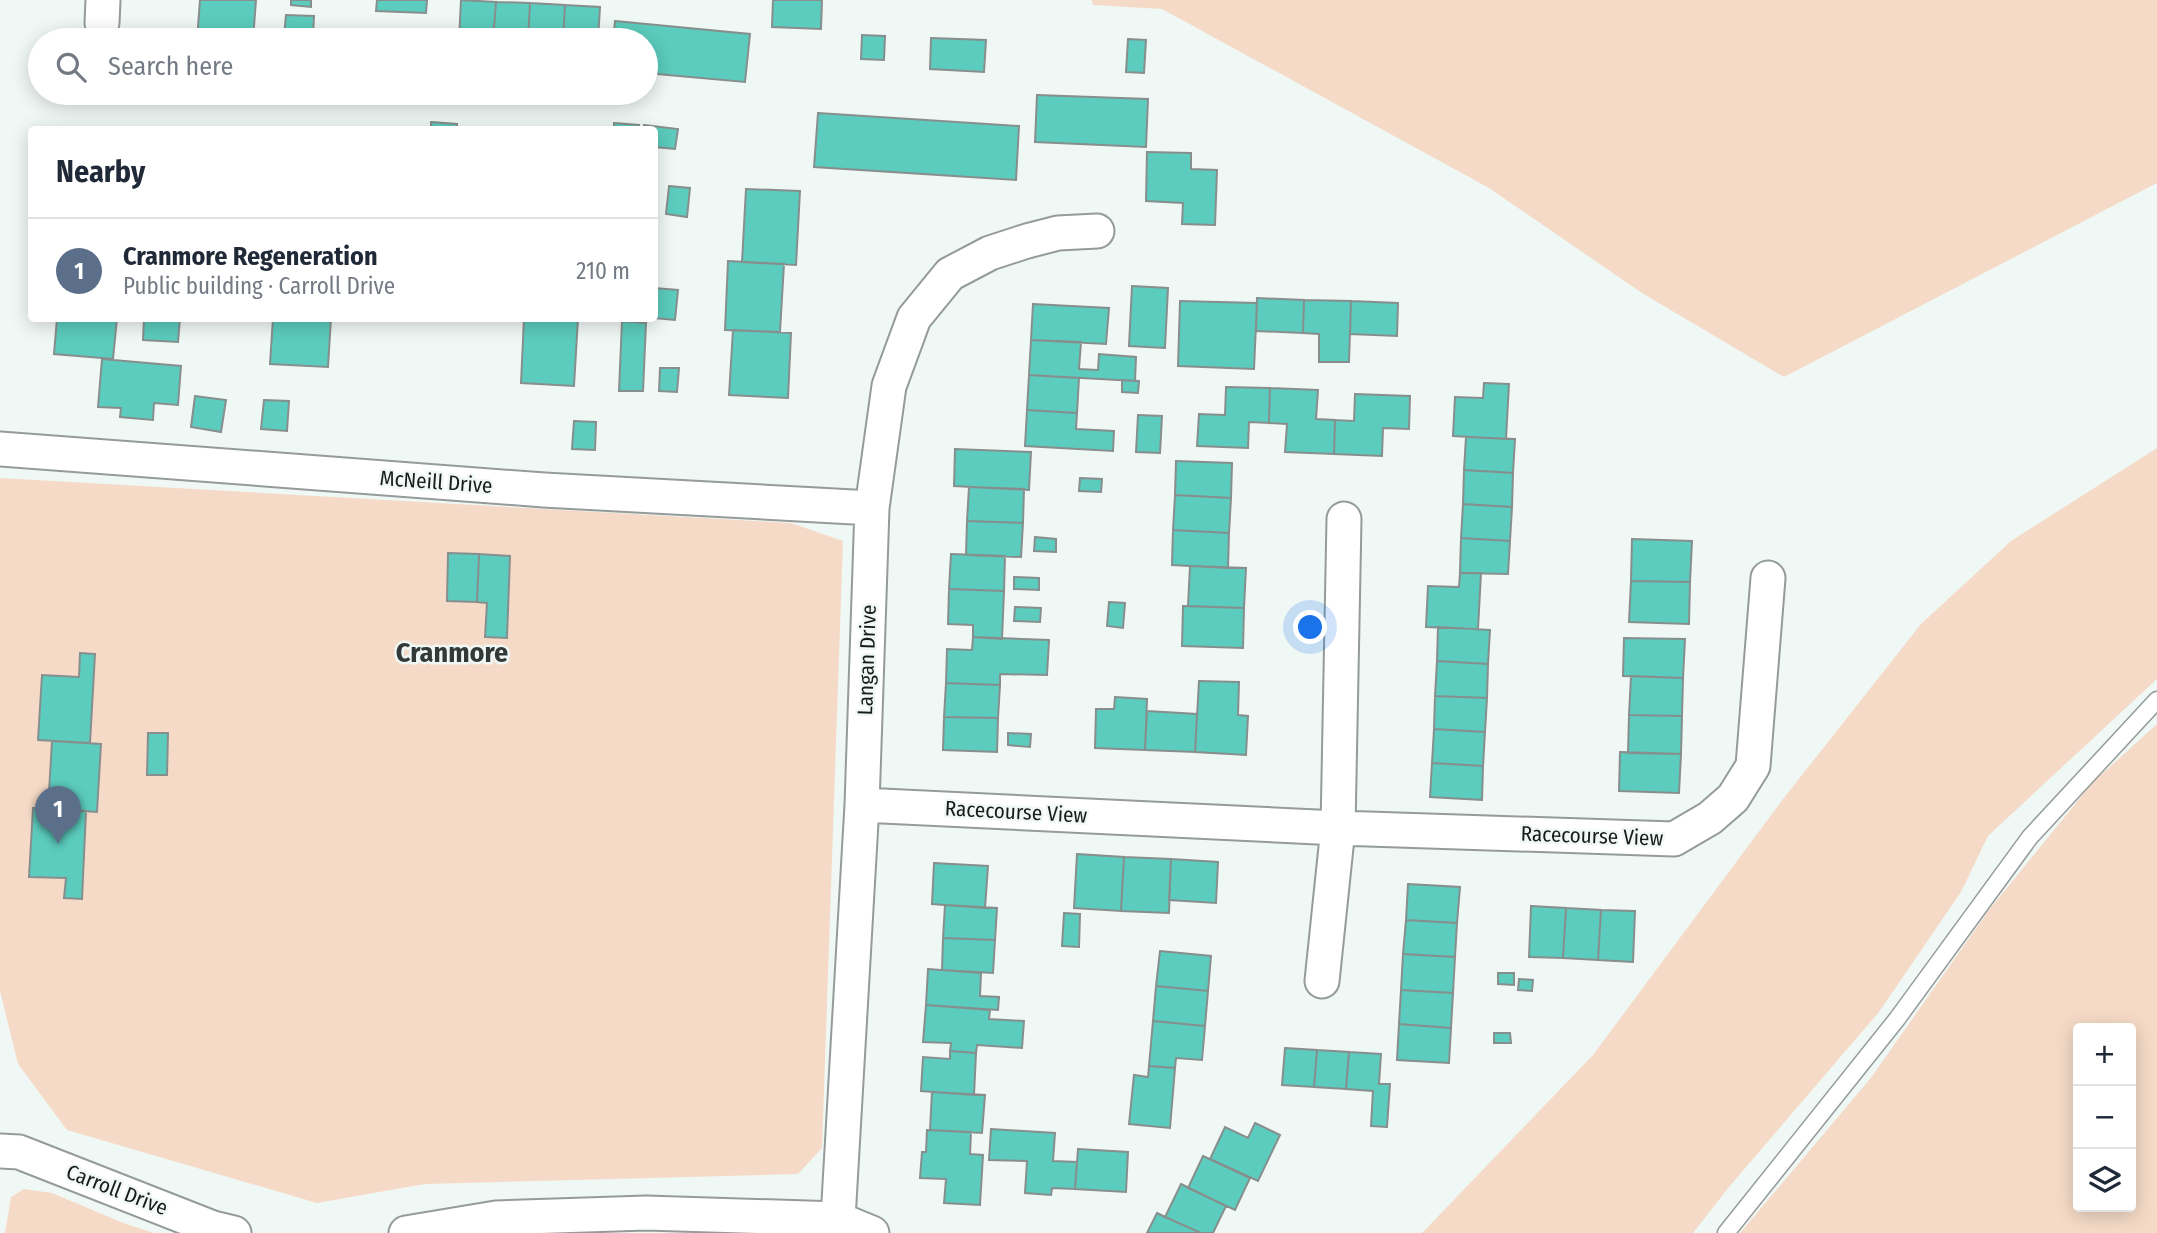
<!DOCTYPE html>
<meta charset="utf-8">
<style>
body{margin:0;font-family:"Fira Sans Condensed",sans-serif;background:#f2f2f3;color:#1f2937}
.controls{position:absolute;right:21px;bottom:21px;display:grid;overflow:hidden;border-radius:7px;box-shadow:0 4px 18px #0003}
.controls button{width:63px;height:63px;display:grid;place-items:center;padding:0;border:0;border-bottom:2px solid #e0e1e3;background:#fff;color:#1f2937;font:35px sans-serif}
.you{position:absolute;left:1311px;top:628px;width:24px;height:24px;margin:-18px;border:5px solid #fff;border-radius:50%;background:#1a73e8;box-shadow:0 0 0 10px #1a73e833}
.badge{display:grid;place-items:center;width:46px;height:46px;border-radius:50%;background:#894c0b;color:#fff;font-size:23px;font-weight:700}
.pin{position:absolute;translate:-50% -58px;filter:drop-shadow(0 2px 4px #0008)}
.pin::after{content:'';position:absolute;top:37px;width:24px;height:21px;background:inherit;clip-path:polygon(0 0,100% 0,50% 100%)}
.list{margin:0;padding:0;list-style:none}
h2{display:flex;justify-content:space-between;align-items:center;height:91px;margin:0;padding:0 28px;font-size:30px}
h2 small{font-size:23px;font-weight:400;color:#747a83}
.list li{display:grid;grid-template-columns:46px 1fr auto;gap:21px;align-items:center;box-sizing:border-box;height:105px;padding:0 28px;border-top:2px solid #e0e1e3}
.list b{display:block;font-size:26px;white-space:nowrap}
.list p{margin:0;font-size:23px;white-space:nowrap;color:#747a83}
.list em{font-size:23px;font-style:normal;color:#747a83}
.icon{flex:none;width:38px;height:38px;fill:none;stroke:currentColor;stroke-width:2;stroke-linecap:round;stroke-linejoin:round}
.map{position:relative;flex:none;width:2157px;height:1233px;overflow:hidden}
.search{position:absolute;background:#fff;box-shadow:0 4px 18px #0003;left:28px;top:28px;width:630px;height:77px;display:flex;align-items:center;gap:18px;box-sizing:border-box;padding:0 24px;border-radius:38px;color:#747a83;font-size:26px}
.panel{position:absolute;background:#fff;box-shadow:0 4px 18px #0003;left:28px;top:126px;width:630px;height:196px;border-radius:7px}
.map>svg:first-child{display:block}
.green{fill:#f5dbc7;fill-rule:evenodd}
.building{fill:#5bccbd;stroke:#878f8e;stroke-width:2}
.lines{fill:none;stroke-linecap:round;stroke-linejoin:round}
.service-casing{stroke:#949b9a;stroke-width:19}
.minor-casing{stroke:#949b9a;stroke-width:37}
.service{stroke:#fff;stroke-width:16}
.minor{stroke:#fff;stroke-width:33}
.labels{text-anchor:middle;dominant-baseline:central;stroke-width:5;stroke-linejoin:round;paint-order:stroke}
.street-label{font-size:21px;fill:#181b1a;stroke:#f0f8f6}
.district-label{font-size:28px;font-weight:bold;fill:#333938;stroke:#f0f8f6}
</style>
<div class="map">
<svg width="2157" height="1233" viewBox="0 0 2157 1233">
<rect width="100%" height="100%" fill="#f0f8f6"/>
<path class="green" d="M 1092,0 L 2157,0 L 2157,183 L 1784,377 L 1642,293 L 1489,188 L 1162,9 L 1093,5 Z
M 2157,448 L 2157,679 L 1988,836 L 1961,892 L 1879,1012 L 1729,1187 L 1693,1233 L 1422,1233 L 1593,1055 L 1783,799 L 1921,624 L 2011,541 Z
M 0,478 L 791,523 L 843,541 L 822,1148 L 798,1174 L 425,1184 L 317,1203 L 67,1130 L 18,1064 L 0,991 Z
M 2157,724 L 2157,1233 L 1740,1233 L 1870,1079 L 1989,910 L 2093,782 ZM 2078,1028 L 2131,1028 L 2131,1207 L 2078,1207 Z
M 24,1189 L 52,1193 L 126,1224 L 154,1233 L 5,1233 L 11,1197 Z"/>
<path class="building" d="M 200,0 L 256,0 L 253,40 L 197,40 Z
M 291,0 L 311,0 L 311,7 L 291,5 Z
M 377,0 L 427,0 L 426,13 L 376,11 Z
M 461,0 L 496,2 L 493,40 L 459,40 Z
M 773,0 L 822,0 L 821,29 L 772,27 Z
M 496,2 L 530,3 L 528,40 L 493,40 Z
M 530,3 L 565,5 L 563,40 L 528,40 Z
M 565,5 L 600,7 L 598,40 L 563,40 Z
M 286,15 L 314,16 L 313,36 L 284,35 Z
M 615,21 L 750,34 L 745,82 L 646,73 L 646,40 L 613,40 Z
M 862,35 L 885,36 L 884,60 L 861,59 Z
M 931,38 L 986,40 L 984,72 L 930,69 Z
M 1128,39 L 1146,40 L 1144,73 L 1126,72 Z
M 525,93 L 549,93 L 549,98 L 525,97 Z
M 1037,95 L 1148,99 L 1146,147 L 1035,142 Z
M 818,113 L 1019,126 L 1016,180 L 814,167 Z
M 431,122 L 457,124 L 457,130 L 431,130 Z
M 614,123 L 639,125 L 639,130 L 614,130 Z
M 644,125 L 678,129 L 675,149 L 654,147 L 654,130 L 643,130 Z
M 1147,152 L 1191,153 L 1191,169 L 1217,170 L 1215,225 L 1182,224 L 1183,203 L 1146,201 Z
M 669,186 L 690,188 L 687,217 L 666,214 Z
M 746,189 L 800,191 L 796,265 L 742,262 Z
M 728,261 L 784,264 L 780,332 L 725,330 Z
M 1132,286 L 1168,288 L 1165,348 L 1129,346 Z
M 654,288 L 678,290 L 675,320 L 654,318 Z
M 1257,298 L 1304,300 L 1303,333 L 1256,331 Z
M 1304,300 L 1351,301 L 1349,362 L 1319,362 L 1319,334 L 1303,333 Z
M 1180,301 L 1257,303 L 1254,369 L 1178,366 Z
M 1351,301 L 1398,303 L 1397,336 L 1350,334 Z
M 1033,304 L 1109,308 L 1106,344 L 1031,340 Z
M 57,318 L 117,318 L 113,359 L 54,354 Z
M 144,318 L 180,318 L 178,342 L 143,340 Z
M 273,318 L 331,318 L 328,367 L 270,364 Z
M 524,318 L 578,318 L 574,386 L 521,383 Z
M 622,321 L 646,323 L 643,391 L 619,391 Z
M 733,330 L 791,333 L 788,398 L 729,395 Z
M 1031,340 L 1081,342 L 1079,369 L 1098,370 L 1099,354 L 1136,357 L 1135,381 L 1029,375 Z
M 102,359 L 181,366 L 178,405 L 154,403 L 153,420 L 120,417 L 121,408 L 98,407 Z
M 660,368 L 679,368 L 677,392 L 659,391 Z
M 1029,375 L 1079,378 L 1077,413 L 1027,410 Z
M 1122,380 L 1139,381 L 1138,393 L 1122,392 Z
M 1484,383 L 1509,384 L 1506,439 L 1453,436 L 1455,397 L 1483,398 Z
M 1226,387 L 1270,388 L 1269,423 L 1249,422 L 1248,448 L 1197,446 L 1199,414 L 1225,415 Z
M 1270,388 L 1318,390 L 1316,419 L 1335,420 L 1334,454 L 1285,452 L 1287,424 L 1269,423 Z
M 1355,394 L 1410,396 L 1409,429 L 1383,428 L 1382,456 L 1334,454 L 1335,420 L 1354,421 Z
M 195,396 L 226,400 L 221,432 L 191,427 Z
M 264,400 L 289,401 L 287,431 L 261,429 Z
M 1027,410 L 1077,413 L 1076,429 L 1114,431 L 1113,451 L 1025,446 Z
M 1138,415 L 1162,416 L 1160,453 L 1136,452 Z
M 574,421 L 596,422 L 595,450 L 572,449 Z
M 1466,437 L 1515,439 L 1513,473 L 1464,470 Z
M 955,449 L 1031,452 L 1029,490 L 954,486 Z
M 1176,461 L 1232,463 L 1231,498 L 1175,495 Z
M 1464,470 L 1513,473 L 1512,507 L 1463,504 Z
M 1080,478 L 1102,479 L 1101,492 L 1079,491 Z
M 969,487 L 1024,489 L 1023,523 L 967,521 Z
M 1175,495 L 1231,498 L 1229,533 L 1173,530 Z
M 1463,504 L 1512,507 L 1510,541 L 1461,538 Z
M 967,521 L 1023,523 L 1021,557 L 966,555 Z
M 1173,530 L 1229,533 L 1228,568 L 1172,565 Z
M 1035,537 L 1056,539 L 1056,552 L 1034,551 Z
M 1461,538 L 1510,541 L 1508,574 L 1460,573 Z
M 1632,539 L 1692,541 L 1690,582 L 1631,581 Z
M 448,553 L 479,554 L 477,602 L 447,601 Z
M 479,554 L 510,556 L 507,638 L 485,637 L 487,603 L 477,602 Z
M 951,554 L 1005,556 L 1004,591 L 949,589 Z
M 1190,566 L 1246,568 L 1244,608 L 1188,606 Z
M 1460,573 L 1481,573 L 1478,629 L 1426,627 L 1428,586 L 1459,587 Z
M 1014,577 L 1039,578 L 1039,590 L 1014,589 Z
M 1631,581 L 1690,582 L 1689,624 L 1629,622 Z
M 949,589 L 1004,591 L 1002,639 L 973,637 L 973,625 L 948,624 Z
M 1109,602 L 1125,603 L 1123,628 L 1107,626 Z
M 1183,606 L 1244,608 L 1243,648 L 1182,646 Z
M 1015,607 L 1041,608 L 1040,622 L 1014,621 Z
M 1438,627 L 1490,630 L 1488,664 L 1437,661 Z
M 973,637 L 1049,640 L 1047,675 L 1000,674 L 1000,685 L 946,683 L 947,649 L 972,650 Z
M 1624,638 L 1685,639 L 1683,678 L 1623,676 Z
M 80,653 L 95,654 L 90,743 L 38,740 L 42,675 L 79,677 Z
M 1437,661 L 1488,664 L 1487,698 L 1435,696 Z
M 1631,676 L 1683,678 L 1682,716 L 1629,715 Z
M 1199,681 L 1239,682 L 1238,715 L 1248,716 L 1246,755 L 1195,752 Z
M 946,683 L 1000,685 L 998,718 L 944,717 Z
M 1435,696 L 1487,698 L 1485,732 L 1434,729 Z
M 1115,697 L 1147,699 L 1145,750 L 1095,748 L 1096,709 L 1114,709 Z
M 1147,711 L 1197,714 L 1195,752 L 1145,750 Z
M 1629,715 L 1682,716 L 1681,754 L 1628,753 Z
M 944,717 L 998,718 L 997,752 L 943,750 Z
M 1434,729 L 1485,732 L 1483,766 L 1432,763 Z
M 148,733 L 168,733 L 167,775 L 147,775 Z
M 1008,733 L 1031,734 L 1030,747 L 1008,745 Z
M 52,741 L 101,744 L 97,812 L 48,809 Z
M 1620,752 L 1681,754 L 1679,793 L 1619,791 Z
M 1432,763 L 1483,766 L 1482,800 L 1430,797 Z
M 33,808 L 86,811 L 82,899 L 64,898 L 66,878 L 29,877 Z
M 1077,854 L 1124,857 L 1121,911 L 1074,908 Z
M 1124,857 L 1171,859 L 1169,913 L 1121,911 Z
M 1171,859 L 1218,862 L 1216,903 L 1169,900 Z
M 934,863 L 988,866 L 985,908 L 932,904 Z
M 1408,884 L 1460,887 L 1457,923 L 1406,920 Z
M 945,905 L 997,908 L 995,940 L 943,938 Z
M 1531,906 L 1566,908 L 1563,958 L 1529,957 Z
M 1566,908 L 1601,910 L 1598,960 L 1563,958 Z
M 1601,910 L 1635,911 L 1633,962 L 1598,960 Z
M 1064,913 L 1080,914 L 1079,947 L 1062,946 Z
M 1406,920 L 1457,923 L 1455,957 L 1403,954 Z
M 943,938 L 995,940 L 993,973 L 942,970 Z
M 1160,951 L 1211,956 L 1208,991 L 1156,986 Z
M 1403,954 L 1455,957 L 1453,993 L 1401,990 Z
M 928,969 L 981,973 L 980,996 L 999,997 L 998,1010 L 926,1005 Z
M 1498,973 L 1514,973 L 1514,985 L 1498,984 Z
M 1519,979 L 1533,980 L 1532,991 L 1518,990 Z
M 1156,986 L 1208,991 L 1205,1026 L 1153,1021 Z
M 1401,990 L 1453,993 L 1451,1028 L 1399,1024 Z
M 926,1005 L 990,1010 L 989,1019 L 1024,1021 L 1022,1048 L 977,1045 L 976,1053 L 950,1051 L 951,1043 L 923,1042 Z
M 1153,1021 L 1205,1026 L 1202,1060 L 1176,1058 L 1175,1068 L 1149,1066 Z
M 1399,1024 L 1451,1028 L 1449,1063 L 1397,1060 Z
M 1494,1033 L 1510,1033 L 1511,1043 L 1494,1043 Z
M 1285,1048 L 1317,1050 L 1314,1087 L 1282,1085 Z
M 1317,1050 L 1349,1052 L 1346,1089 L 1314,1087 Z
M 950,1051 L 976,1053 L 974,1095 L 921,1091 L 923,1057 L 950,1059 Z
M 1349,1052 L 1381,1054 L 1379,1084 L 1390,1084 L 1387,1127 L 1371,1126 L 1373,1091 L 1346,1089 Z
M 1149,1066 L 1175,1068 L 1170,1128 L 1129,1124 L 1134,1075 L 1148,1077 Z
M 932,1092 L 985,1095 L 982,1133 L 930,1130 Z
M 1255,1123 L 1280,1135 L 1258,1181 L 1210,1159 L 1225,1127 L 1248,1138 Z
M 991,1129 L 1055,1133 L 1053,1161 L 1077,1162 L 1075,1189 L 1052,1188 L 1051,1195 L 1025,1193 L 1027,1161 L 989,1160 Z
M 927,1130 L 971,1132 L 970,1154 L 983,1155 L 980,1205 L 944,1203 L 946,1179 L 920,1178 L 922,1152 L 926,1152 Z
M 1078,1149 L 1128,1152 L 1126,1192 L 1075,1189 Z
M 1203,1156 L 1250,1178 L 1235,1210 L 1188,1188 Z
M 1181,1184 L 1226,1206 L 1213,1233 L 1201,1233 L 1165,1217 Z
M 1157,1213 L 1165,1217 L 1201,1233 L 1147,1233 Z"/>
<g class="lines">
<g class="service-casing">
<path id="service" d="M 1726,1233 L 1897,1019 L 2030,837 L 2157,700"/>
</g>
<g class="minor-casing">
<path id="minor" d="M 102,23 L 103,0
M 0,449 L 544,490 L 872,508
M 862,805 L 1338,828 L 1674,839 L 1710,818 L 1733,798 L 1753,766 L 1768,578
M 1322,981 L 1338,828 L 1344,519
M 0,1151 L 19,1152 L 213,1228 L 234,1233
M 838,1219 L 862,805 L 872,508 L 889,386 L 914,318 L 950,274 L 990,253 L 1027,241 L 1058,233 L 1097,231
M 406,1233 L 496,1218 L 646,1213 L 838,1219 L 872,1233"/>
</g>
<use href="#service" class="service"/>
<use href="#minor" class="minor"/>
</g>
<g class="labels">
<g class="street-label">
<text transform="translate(436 482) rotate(4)">McNeill Drive</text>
<text transform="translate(867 660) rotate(-88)">Langan Drive</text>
<text transform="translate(1016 812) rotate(3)">Racecourse View</text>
<text transform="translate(1592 836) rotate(2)">Racecourse View</text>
<text transform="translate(117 1190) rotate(21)">Carroll Drive</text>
</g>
<g class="district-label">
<text x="452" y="652">Cranmore</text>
</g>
</g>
</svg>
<div class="controls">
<button>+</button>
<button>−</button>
<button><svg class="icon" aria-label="layers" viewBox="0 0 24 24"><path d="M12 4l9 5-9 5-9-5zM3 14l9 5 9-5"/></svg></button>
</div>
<div class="you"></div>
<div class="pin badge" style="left:58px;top:844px;background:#5c6f8a">1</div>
<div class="search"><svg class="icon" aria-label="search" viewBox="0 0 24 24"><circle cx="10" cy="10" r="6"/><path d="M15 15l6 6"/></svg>Search here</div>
<section class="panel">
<h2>Nearby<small></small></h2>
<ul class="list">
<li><span class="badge" style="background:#5c6f8a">1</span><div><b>Cranmore Regeneration</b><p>Public building · Carroll Drive</p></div><em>210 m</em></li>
</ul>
</section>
</div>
